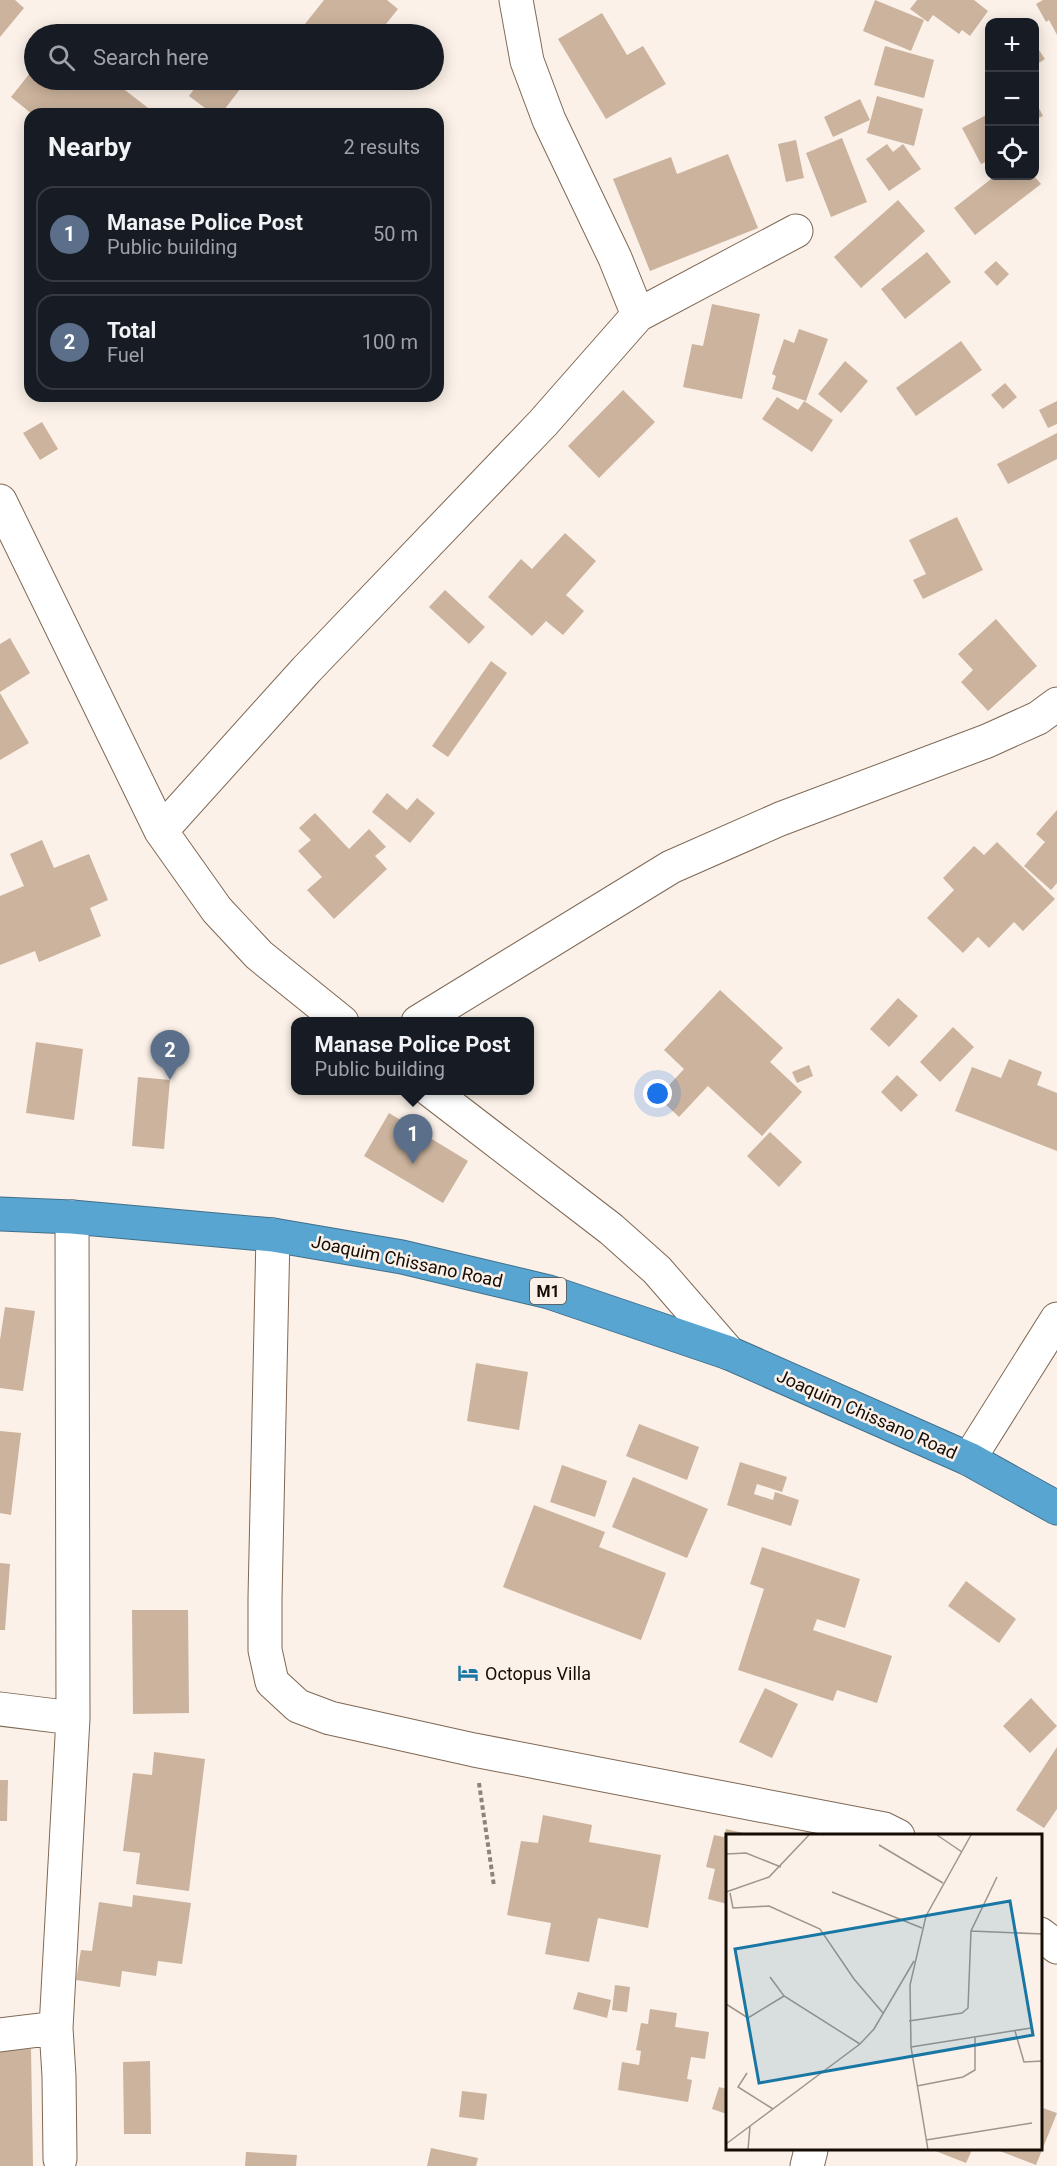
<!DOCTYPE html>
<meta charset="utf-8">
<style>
body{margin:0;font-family:Roboto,sans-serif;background:#20242c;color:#f1f3f6}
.controls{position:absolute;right:18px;top:18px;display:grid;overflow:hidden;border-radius:12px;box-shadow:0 3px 15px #0003}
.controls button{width:54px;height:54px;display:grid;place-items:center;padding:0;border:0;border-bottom:2px solid #363941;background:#171b24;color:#f1f3f6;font:30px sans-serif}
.you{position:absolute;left:658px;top:1094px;width:21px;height:21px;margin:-15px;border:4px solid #fff;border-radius:50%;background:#1a73e8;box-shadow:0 0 0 9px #1a73e833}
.badge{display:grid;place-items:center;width:39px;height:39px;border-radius:50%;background:#1977a5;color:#fff;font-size:20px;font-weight:700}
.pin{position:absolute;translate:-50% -50px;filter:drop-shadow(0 2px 3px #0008)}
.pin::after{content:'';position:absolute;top:32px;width:21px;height:18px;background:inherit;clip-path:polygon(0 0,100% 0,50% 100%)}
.popup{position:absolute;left:291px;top:1017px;width:243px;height:78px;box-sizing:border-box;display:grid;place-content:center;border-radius:12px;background:#171b24;filter:drop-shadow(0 2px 4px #0005);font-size:20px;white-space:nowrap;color:#9ea1a6}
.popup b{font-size:22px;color:#f1f3f6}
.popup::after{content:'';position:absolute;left:50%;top:100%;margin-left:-12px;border:12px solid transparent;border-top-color:#171b24}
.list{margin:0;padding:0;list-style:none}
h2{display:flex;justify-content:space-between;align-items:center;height:78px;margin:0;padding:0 24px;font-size:26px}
h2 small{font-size:20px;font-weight:400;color:#9ea1a6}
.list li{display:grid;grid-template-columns:39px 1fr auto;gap:18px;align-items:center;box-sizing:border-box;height:96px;margin:0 12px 12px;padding:0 12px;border:2px solid #363941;border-radius:18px}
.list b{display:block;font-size:22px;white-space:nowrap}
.list p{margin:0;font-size:20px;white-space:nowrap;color:#9ea1a6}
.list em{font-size:20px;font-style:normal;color:#9ea1a6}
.icon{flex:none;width:33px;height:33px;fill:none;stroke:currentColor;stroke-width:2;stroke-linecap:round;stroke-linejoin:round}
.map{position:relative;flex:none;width:1057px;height:2166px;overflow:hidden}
.search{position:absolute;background:#171b24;box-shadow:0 3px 15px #0003;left:24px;top:24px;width:420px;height:66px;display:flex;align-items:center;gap:15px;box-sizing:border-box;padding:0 21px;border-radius:33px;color:#9ea1a6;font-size:22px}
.panel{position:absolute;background:#171b24;box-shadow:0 3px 15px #0003;left:24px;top:108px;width:420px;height:294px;border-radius:18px}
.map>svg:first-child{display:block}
.building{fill:#cbb39d}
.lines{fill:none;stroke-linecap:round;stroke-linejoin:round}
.minor-casing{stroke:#7f6854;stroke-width:35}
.highway-casing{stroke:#416f8a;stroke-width:35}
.path{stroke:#8d837b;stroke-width:4;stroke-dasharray:4.5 3;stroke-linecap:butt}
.minor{stroke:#fff;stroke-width:33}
.highway{stroke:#59a5d1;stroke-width:33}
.labels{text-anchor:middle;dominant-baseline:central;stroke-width:5;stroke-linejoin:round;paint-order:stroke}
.shield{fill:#fbf1e8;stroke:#5a5149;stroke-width:1.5}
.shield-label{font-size:16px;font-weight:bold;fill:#150c05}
.street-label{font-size:18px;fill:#150c05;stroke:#fbf1e8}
.poi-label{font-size:18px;fill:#150c05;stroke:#fbf1e8;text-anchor:start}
.inset-road{fill:none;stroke:#9f958d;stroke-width:1.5}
.view{fill:#1977a5;fill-opacity:0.15;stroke:#1977a5;stroke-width:3}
.inset-edge{fill:none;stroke:#150c05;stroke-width:3}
</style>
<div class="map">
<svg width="1057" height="2166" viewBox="0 0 1057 2166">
<rect width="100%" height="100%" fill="#fbf1e8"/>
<path class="building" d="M 0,0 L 15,0 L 24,8 L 0,37 Z
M 324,0 L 387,0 L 398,9 L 378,34 L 297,34 Z
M 875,0 L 924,20 L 911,51 L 863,31 Z
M 917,0 L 974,0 L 988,11 L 970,36 L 962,30 L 959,34 L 933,15 L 928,22 L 910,9 Z
M 1043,0 L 1057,0 L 1057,35 L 1049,20 L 1046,22 L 1036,4 Z
M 602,13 L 627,55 L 643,46 L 666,84 L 606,119 L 558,39 Z
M 1034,43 L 1045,59 L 1034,66 Z
M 885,46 L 934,60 L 924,98 L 874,85 Z
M 34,68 L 34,80 L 112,80 L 152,111 L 150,114 L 61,114 L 59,112 L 57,114 L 32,114 L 11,97 Z
M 201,80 L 247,80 L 221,114 L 213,114 L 189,96 Z
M 320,80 L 342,80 L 333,90 Z
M 877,96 L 923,109 L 914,146 L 867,133 Z
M 860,99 L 870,120 L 833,137 L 824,117 Z
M 1034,99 L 1043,116 L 1034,120 Z
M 990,113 L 990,160 L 981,164 L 962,128 Z
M 842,138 L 867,202 L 831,217 L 806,153 Z
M 796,140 L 804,178 L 786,182 L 778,144 Z
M 887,144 L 893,152 L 903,144 L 921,169 L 889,191 L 866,159 Z
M 728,154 L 758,228 L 650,271 L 613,179 L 671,157 L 677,174 Z
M 995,176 L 1034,176 L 1041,184 L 975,235 L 954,208 Z
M 898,200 L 925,231 L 861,288 L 834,257 Z
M 927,252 L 951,282 L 905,319 L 881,289 Z
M 996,261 L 1009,274 L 997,286 L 984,272 Z
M 712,304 L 760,314 L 742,399 L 683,387 L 692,344 L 703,346 Z
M 799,329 L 828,339 L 806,401 L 772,389 L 776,376 L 772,374 L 784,339 L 794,343 Z
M 961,341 L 982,370 L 916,416 L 896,388 Z
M 845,361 L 868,381 L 841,413 L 818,394 Z
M 1005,383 L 1017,397 L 1003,409 L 991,395 Z
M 623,390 L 655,422 L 599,478 L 568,446 Z
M 777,397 L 798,410 L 804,401 L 833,420 L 812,452 L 762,419 Z
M 1057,401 L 1057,424 L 1048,428 L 1039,410 Z
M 42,422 L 58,449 L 40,460 L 23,433 Z
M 1057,433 L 1057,459 L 1008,484 L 997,464 Z
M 957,517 L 983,570 L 923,599 L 913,580 L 926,574 L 909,540 Z
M 565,533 L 596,561 L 566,595 L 584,611 L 563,635 L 546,621 L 532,636 L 488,597 L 521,559 L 532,569 Z
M 445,590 L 485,627 L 469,644 L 429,607 Z
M 996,619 L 1037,666 L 988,711 L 961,682 L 973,670 L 958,654 Z
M 10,638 L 30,673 L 0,692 L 0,644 Z
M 491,661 L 507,673 L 448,757 L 432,746 Z
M 0,693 L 29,743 L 0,760 Z
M 387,793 L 407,810 L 417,798 L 435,813 L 410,843 L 372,812 Z
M 1057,810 L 1057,883 L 1051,890 L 1024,866 L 1045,842 L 1036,834 Z
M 315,813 L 349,849 L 369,829 L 386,847 L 375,856 L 387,869 L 334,919 L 307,890 L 322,877 L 298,851 L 311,840 L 299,828 Z
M 42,840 L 54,868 L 89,854 L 108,900 L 90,908 L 101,936 L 39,962 L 35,951 L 0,965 L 0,896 L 24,886 L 10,854 Z
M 997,842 L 1055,899 L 1023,931 L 1014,922 L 989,948 L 978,937 L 963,953 L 927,918 L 954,890 L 943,878 L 974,846 L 984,855 Z
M 720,990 L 783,1048 L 770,1062 L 802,1092 L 762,1136 L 708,1086 L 679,1117 L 658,1097 L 684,1069 L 664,1050 Z
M 898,998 L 918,1016 L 889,1047 L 870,1029 Z
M 953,1027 L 974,1047 L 940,1082 L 920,1062 Z
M 36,1042 L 83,1049 L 74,1120 L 26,1113 Z
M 1009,1059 L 1042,1072 L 1037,1085 L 1057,1093 L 1057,1151 L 955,1111 L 972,1067 L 1001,1078 Z
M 809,1065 L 813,1076 L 797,1083 L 792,1072 Z
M 897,1075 L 918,1095 L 901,1112 L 881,1092 Z
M 138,1077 L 170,1080 L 164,1149 L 132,1146 Z
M 389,1113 L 468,1161 L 443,1203 L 364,1156 Z
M 770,1132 L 802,1162 L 779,1187 L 747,1156 Z
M 5,1307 L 35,1311 L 23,1391 L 0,1388 L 0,1340 Z
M 476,1363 L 528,1372 L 519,1430 L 467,1421 Z
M 639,1424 L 699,1447 L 687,1480 L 626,1456 Z
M 0,1431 L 21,1433 L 11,1515 L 0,1513 Z
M 740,1462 L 787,1477 L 782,1492 L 757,1484 L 754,1494 L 773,1500 L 775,1492 L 799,1500 L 791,1526 L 727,1505 Z
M 562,1465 L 607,1481 L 595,1517 L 550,1502 Z
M 633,1477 L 708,1509 L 687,1558 L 612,1527 Z
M 534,1505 L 605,1532 L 599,1547 L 666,1573 L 641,1640 L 503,1587 Z
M 762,1547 L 860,1579 L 845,1628 L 817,1619 L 813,1630 L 892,1656 L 877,1703 L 837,1690 L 833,1701 L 738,1670 L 764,1589 L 750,1584 Z
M 0,1563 L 10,1564 L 5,1630 L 0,1630 Z
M 966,1581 L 1016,1619 L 999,1643 L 948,1606 Z
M 132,1610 L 188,1610 L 189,1713 L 133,1714 Z
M 765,1688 L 798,1704 L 772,1758 L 739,1742 Z
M 1031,1698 L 1057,1726 L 1030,1753 L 1003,1726 Z
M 1057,1747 L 1057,1809 L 1044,1828 L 1016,1810 Z
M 154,1752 L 205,1759 L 189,1891 L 136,1884 L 140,1853 L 123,1851 L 133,1773 L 152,1775 Z
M 0,1780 L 8,1780 L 7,1821 L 0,1821 Z
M 543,1815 L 592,1825 L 589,1842 L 661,1855 L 648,1928 L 598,1918 L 589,1962 L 545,1954 L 551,1923 L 507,1915 L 521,1841 L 538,1843 Z
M 726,1829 L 752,1835 L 727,1836 L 727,1904 L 708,1899 L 715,1869 L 706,1867 L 714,1835 L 724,1837 Z
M 133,1895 L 191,1903 L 182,1964 L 158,1961 L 156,1976 L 122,1971 L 120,1987 L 76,1980 L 81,1950 L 92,1951 L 99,1902 L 132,1907 Z
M 615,1985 L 630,1987 L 627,2012 L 612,2010 Z
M 578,1992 L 611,2000 L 607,2018 L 573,2009 Z
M 650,2009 L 677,2013 L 675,2027 L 709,2032 L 705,2059 L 691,2057 L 687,2079 L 692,2080 L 688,2102 L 618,2090 L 622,2062 L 639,2065 L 641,2051 L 636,2050 L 641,2023 L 648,2024 Z
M 31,2049 L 33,2166 L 0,2166 L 0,2050 Z
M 150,2061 L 151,2134 L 124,2134 L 123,2062 Z
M 719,2087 L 727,2089 L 727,2114 L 712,2109 Z
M 462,2091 L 487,2094 L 484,2120 L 459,2117 Z
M 1040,2107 L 1057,2113 L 1036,2165 L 997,2150 L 1040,2150 Z
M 431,2148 L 478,2158 L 476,2166 L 427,2166 Z
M 933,2150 L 972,2150 L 966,2163 Z
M 246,2152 L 297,2155 L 296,2166 L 245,2166 Z"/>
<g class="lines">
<g class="minor-casing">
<path id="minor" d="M 516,0 L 527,61 L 549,120 L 615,258 L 638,315
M 0,501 L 161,831 L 217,910 L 259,955 L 342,1022
M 161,831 L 306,670 L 543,423 L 638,315 L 796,231
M 418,1022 L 671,867 L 780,819 L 987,741 L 1038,718 L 1057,704
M 430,1090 L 611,1229 L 657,1270 L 729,1353
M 273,1235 L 265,1598 L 265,1650 L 272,1682 L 298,1706 L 330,1718 L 474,1750 L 884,1829 L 898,1836
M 969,1459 L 1057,1319
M 0,1709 L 73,1718
M 1040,1934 L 1057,1947
M 0,2035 L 56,2028
M 60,2159 L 59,2076 L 56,2028 L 73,1718 L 72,1217
M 807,2166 L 811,2150"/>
</g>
<g class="highway-casing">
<path id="highway" d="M 0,1214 L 72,1217 L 273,1235 L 402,1257 L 549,1292 L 729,1353 L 969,1459 L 1057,1508"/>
</g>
<path class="path" d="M 479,1783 L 494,1886"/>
<use href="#minor" class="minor"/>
<use href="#highway" class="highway"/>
</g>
<defs>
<g id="hotel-bare" transform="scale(1.62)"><path d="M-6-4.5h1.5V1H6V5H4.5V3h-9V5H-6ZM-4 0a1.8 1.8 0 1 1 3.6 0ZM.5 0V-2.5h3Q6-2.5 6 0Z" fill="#1977a5" stroke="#fbf1e8" stroke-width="2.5" paint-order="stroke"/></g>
</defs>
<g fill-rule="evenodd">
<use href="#hotel-bare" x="468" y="1673"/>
</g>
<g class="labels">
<rect class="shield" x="530" y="1278" width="36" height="26" rx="4.5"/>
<g class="shield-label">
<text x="548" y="1291">M1</text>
</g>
<g class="street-label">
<text transform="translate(407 1261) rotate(12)">Joaquim Chissano Road</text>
<text transform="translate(867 1414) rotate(24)">Joaquim Chissano Road</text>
</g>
<g class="poi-label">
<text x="485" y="1673">Octopus Villa</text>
</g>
</g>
<g transform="translate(726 1834)">
<rect width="316" height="316" fill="#fbf1e8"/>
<path class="inset-road" d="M 211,1 L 236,18M 153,11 L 217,49M 0,20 L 20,19 L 55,33M 0,58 L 43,43 L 83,1M 106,58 L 196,94M 4,59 L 7,74 L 43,72 L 94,95 L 128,145 L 157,179M 245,97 L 317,100M 44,143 L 58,162 L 134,210M 0,170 L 22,184 L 58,162M 183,187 L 236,179 L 242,174 L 245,97 L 271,43M 289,197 L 298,228 L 317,227M 185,213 L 305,194M 21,239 L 12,253 L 47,275M 191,252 L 237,243 L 249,236 L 249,202M 200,306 L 306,289M 0,310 L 134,210 L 148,195 L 188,127M 22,316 L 24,292M 202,316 L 185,213 L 184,151 L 200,82 L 245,1"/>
<path class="view" d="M 284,67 L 307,201 L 33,249 L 9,115 Z"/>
<rect width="316" height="316" class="inset-edge"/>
</g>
</svg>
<div class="controls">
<button>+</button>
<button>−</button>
<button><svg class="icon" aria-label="locate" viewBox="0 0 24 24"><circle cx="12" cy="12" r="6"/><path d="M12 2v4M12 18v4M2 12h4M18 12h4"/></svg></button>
</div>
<div class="you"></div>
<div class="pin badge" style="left:413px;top:1164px;background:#5c6f8a">1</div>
<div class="popup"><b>Manase Police Post</b>Public building</div>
<div class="pin badge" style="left:170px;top:1080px;background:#5c6f8a">2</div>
<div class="search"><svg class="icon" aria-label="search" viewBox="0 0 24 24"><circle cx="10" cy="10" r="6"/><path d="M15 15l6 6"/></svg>Search here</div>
<section class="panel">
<h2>Nearby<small>2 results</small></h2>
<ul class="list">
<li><span class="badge" style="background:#5c6f8a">1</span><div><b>Manase Police Post</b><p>Public building</p></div><em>50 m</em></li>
<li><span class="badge" style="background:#5c6f8a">2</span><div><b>Total</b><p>Fuel</p></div><em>100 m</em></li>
</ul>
</section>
</div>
